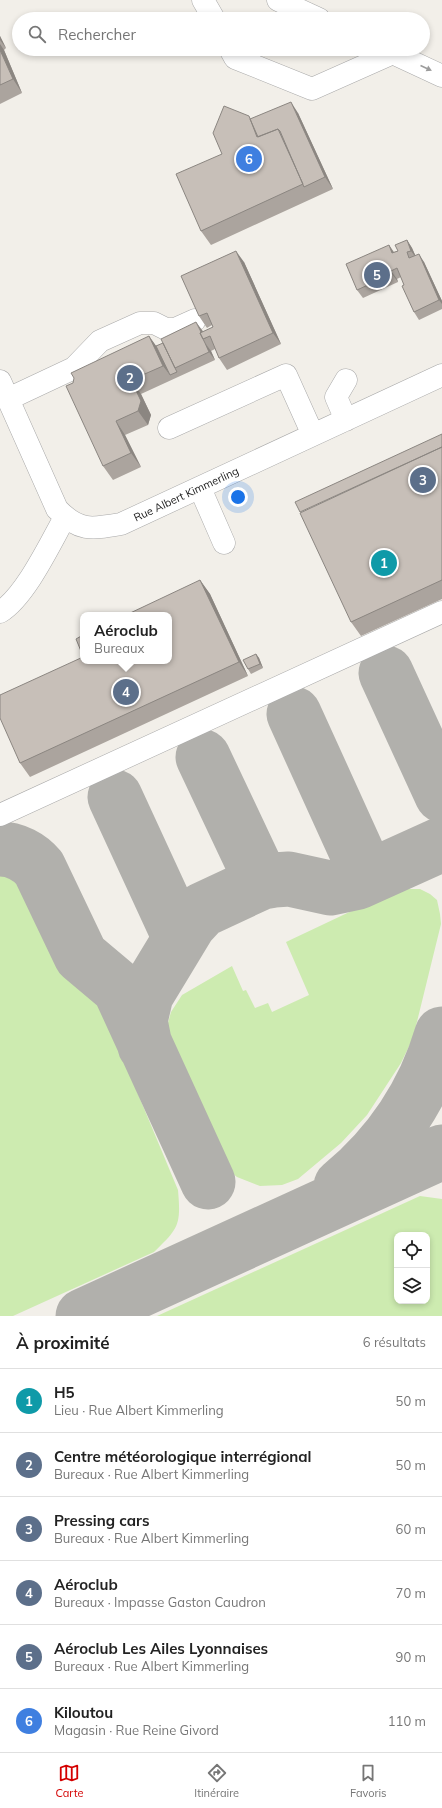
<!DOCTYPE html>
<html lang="fr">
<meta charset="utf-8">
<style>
body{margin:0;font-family:Mulish,sans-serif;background:#f6f6f6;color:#222}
.controls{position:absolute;right:12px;bottom:12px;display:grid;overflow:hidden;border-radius:8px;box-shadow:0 2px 6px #0003}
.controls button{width:36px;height:36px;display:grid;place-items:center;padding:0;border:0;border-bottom:1px solid #e0e0e0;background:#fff;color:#222;font:20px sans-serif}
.you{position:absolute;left:238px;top:497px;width:14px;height:14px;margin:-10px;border:3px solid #fff;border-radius:50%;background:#1a73e8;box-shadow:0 0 0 6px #1a73e833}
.badge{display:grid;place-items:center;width:26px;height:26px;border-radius:50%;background:#d40000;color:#fff;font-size:13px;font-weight:700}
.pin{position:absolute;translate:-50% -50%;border:2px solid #fff;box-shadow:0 1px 4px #0006}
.popup{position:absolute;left:80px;top:612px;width:92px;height:52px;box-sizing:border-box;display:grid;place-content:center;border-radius:8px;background:#fff;filter:drop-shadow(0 1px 3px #0005);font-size:13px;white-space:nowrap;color:#767676}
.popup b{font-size:15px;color:#222}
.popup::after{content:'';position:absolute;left:50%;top:100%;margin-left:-8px;border:8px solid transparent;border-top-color:#fff}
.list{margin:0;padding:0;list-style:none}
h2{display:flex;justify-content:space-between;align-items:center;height:52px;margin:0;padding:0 16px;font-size:17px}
h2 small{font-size:13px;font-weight:400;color:#767676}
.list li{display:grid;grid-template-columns:26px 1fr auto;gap:12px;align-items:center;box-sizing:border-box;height:64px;padding:0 16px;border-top:1px solid #e0e0e0}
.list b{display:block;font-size:15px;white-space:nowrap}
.list p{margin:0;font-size:13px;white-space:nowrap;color:#767676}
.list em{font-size:13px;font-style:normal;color:#767676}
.icon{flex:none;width:22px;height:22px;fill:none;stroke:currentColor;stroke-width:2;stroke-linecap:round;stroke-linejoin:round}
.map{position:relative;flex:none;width:442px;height:1316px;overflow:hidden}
.search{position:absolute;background:#fff;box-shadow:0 2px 6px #0003;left:12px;right:12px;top:12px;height:44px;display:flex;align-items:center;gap:10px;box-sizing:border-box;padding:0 14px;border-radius:22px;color:#767676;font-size:15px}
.sheet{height:436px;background:#fff}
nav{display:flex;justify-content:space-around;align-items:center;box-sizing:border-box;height:56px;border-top:1px solid #e0e0e0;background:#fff;font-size:11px;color:#767676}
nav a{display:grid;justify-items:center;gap:2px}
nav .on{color:#d40000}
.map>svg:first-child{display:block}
.grass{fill:#cdebb0;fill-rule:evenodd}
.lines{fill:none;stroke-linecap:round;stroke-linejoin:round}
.taxiway{stroke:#b1b0ac;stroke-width:55}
.minor-casing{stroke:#a9a9a9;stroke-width:23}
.minor{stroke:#fff;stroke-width:22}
.wall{fill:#aba49e}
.shaded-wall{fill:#8b8681}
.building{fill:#c7bfb8;stroke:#8b8681}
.oneway{fill:#9c9c9c}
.labels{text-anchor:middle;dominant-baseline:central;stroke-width:4;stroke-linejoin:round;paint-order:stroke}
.street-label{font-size:11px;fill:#222;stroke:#fff}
</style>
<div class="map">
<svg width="442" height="1316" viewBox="0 0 442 1316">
<rect width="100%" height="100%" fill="#f2efe9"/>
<path class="grass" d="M 6,873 C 12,874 20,873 24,876 C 46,891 69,958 80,983 L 88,995 L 98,998 L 178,1190 C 181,1225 179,1228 154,1252 L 13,1316 L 0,1316 L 0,874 Z
M 398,889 L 420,889 L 430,894 L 437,900 L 440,914 L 441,924 L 413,1038 L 401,1063 L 367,1115 L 341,1143 L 298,1179 L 282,1185 L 260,1186 L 237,1177 L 220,1163 L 170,1052 L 166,1030 L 171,1012 L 182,995 L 232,966 L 243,991 L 246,990 L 255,1008 L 268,1003 L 272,1012 L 309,995 L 286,942 Z
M 420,1196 L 442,1199 L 442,1316 L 157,1316 ZM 397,1235 L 427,1235 L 427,1301 L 397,1301 Z"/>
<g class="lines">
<path class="taxiway" d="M 386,673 L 442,795
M 294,714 L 368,877
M 203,757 L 262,882
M 115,797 L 180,938
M 0,849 C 15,849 30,857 39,868 L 81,956 L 119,988 L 123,996 L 208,1182
M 145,1046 L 140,1021 L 146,995 L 189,924 L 202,910 L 262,882 L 274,880 L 289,879 L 330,888 L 358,882 L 442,844
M 341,1186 C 389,1146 424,1095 442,1034
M 83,1316 L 442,1152"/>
<g class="minor-casing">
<path id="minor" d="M 203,0 L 214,19
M 278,0 L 319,19
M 230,49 L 235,58 L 312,89 L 393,53
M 384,49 L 442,76
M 0,381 L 57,509 C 79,532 92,529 121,524 L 442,375
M 8,399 L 74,368 L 100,341 L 140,323 L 154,323 L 166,329 L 175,329 L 195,320
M 346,420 L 336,397 L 346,380
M 169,428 L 286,375 L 313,435
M 200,488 L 224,543
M 0,612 C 25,597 50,544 65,517
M 0,815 L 442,612"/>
</g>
<use href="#minor" class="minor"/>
</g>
<path class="wall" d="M 0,36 L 6,48 L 4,50 L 22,93 L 0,104 Z
M 298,113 L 333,189 L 211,245 L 201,231 L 222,154 L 250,119 Z
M 407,240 L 412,248 L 415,255 L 424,262 L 442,301 L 442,309 L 419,320 L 414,312 L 401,277 L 397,279 L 398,282 L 363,298 L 357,290 L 389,245 L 394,252 L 398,251 Z
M 244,262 L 281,344 L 227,370 L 219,358 L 215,349 L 211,351 L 215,360 L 141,394 L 151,415 L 148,425 L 125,435 L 141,467 L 113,480 L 103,466 L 73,383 L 149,336 L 156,346 L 202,330 L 203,332 L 213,327 L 212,325 L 207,328 L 199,316 Z
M 442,434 L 442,599 L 361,636 L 351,622 Z
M 200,580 L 210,594 L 248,676 L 30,777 L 20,763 L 83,657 Z
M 256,654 L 259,658 L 263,668 L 251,674 L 248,669 Z"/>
<path class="shaded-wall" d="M 0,36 L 6,48 L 0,40 Z
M 0,44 L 4,50 L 22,93 L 13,79 L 0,50 Z
M 291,102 L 298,113 L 333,189 L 325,177 Z
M 407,240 L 412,248 L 417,259 L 411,251 Z
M 389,245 L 394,253 L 392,253 Z
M 236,251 L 244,262 L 281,344 L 273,333 Z
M 419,254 L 424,262 L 442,301 L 442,304 L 439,300 Z
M 391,271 L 397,279 L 398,282 L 392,274 Z
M 196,322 L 202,330 L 206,338 L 204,339 Z
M 149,336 L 159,350 L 170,375 L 173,379 L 163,366 Z
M 205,343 L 211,351 L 215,360 L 209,352 Z
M 131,380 L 141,394 L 151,415 L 148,425 L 138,411 Z
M 116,421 L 125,435 L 141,467 L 131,453 Z
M 200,580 L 210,594 L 248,676 L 239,662 Z
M 256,654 L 259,658 L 263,668 L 260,664 Z"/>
<path class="building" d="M 0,50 L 13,79 L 0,85 Z
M 291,102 L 325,177 L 304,187 L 280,131 L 278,129 L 258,137 L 250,119 Z
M 224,106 L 249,116 L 257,137 L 278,129 L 303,184 L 201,231 L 176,174 L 222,154 L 213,133 Z
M 407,240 L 411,251 L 407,252 L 409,258 L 419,254 L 439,300 L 414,312 L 402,286 L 404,285 L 397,268 L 391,271 L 392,274 L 357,290 L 346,264 L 389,245 L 392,253 L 398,251 L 395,245 Z
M 236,251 L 273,333 L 219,358 L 210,336 L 203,339 L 200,333 L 213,327 L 207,313 L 199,316 L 181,276 Z
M 196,322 L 201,332 L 200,333 L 205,343 L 209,352 L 175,368 L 161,339 Z
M 149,336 L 163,366 L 131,380 L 141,401 L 138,411 L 116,421 L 131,453 L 103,466 L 66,386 L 73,383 L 74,378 L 71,373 Z
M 163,343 L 175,368 L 177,372 L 170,375 L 156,346 Z
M 442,434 L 442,447 L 300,512 L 295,502 Z
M 442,447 L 442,580 L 351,622 L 300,513 Z
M 200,580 L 239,662 L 20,763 L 0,718 L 0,695 L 83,657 L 83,661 L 169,661 L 169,615 L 126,615 Z
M 83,635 L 83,656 L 76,639 Z
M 256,654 L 260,664 L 248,669 L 243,660 Z"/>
<defs><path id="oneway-solid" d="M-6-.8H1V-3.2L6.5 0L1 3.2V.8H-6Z"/></defs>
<use class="oneway" href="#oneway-solid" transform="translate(426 68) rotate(24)"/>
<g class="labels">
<g class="street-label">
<text transform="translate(186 494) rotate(-25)">Rue Albert Kimmerling</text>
</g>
</g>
</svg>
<div class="controls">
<button><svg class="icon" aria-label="locate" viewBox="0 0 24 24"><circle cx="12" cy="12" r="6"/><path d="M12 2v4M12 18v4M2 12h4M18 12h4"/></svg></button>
<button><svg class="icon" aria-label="layers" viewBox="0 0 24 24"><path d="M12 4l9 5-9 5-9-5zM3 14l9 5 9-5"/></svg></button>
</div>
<div class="you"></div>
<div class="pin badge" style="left:384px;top:563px;background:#0f9aa8">1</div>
<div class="pin badge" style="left:130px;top:378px;background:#5c6f8a">2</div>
<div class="pin badge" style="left:423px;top:480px;background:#5c6f8a">3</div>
<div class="pin badge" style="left:126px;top:692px;background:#5c6f8a">4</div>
<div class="popup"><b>Aéroclub</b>Bureaux</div>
<div class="pin badge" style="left:377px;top:275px;background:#5c6f8a">5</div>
<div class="pin badge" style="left:249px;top:159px;background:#3f7fe0">6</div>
<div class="search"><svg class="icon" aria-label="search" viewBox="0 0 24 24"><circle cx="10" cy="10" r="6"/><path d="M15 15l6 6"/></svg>Rechercher</div>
</div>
<section class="sheet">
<h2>À proximité<small>6 résultats</small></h2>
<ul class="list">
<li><span class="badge" style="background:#0f9aa8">1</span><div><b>H5</b><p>Lieu · Rue Albert Kimmerling</p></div><em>50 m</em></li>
<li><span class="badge" style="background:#5c6f8a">2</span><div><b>Centre météorologique interrégional</b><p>Bureaux · Rue Albert Kimmerling</p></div><em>50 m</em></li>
<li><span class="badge" style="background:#5c6f8a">3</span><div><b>Pressing cars</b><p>Bureaux · Rue Albert Kimmerling</p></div><em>60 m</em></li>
<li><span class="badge" style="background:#5c6f8a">4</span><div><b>Aéroclub</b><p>Bureaux · Impasse Gaston Caudron</p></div><em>70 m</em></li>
<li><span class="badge" style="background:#5c6f8a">5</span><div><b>Aéroclub Les Ailes Lyonnaises</b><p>Bureaux · Rue Albert Kimmerling</p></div><em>90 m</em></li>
<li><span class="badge" style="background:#3f7fe0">6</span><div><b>Kiloutou</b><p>Magasin · Rue Reine Givord</p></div><em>110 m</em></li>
</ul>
</section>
<nav>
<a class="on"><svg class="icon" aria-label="map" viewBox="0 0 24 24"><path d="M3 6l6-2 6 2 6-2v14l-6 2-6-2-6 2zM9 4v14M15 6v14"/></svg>Carte</a>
<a><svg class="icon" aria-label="directions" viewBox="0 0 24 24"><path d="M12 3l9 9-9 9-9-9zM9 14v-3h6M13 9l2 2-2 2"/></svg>Itinéraire</a>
<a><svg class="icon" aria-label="saved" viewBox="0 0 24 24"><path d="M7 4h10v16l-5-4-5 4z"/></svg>Favoris</a>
</nav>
